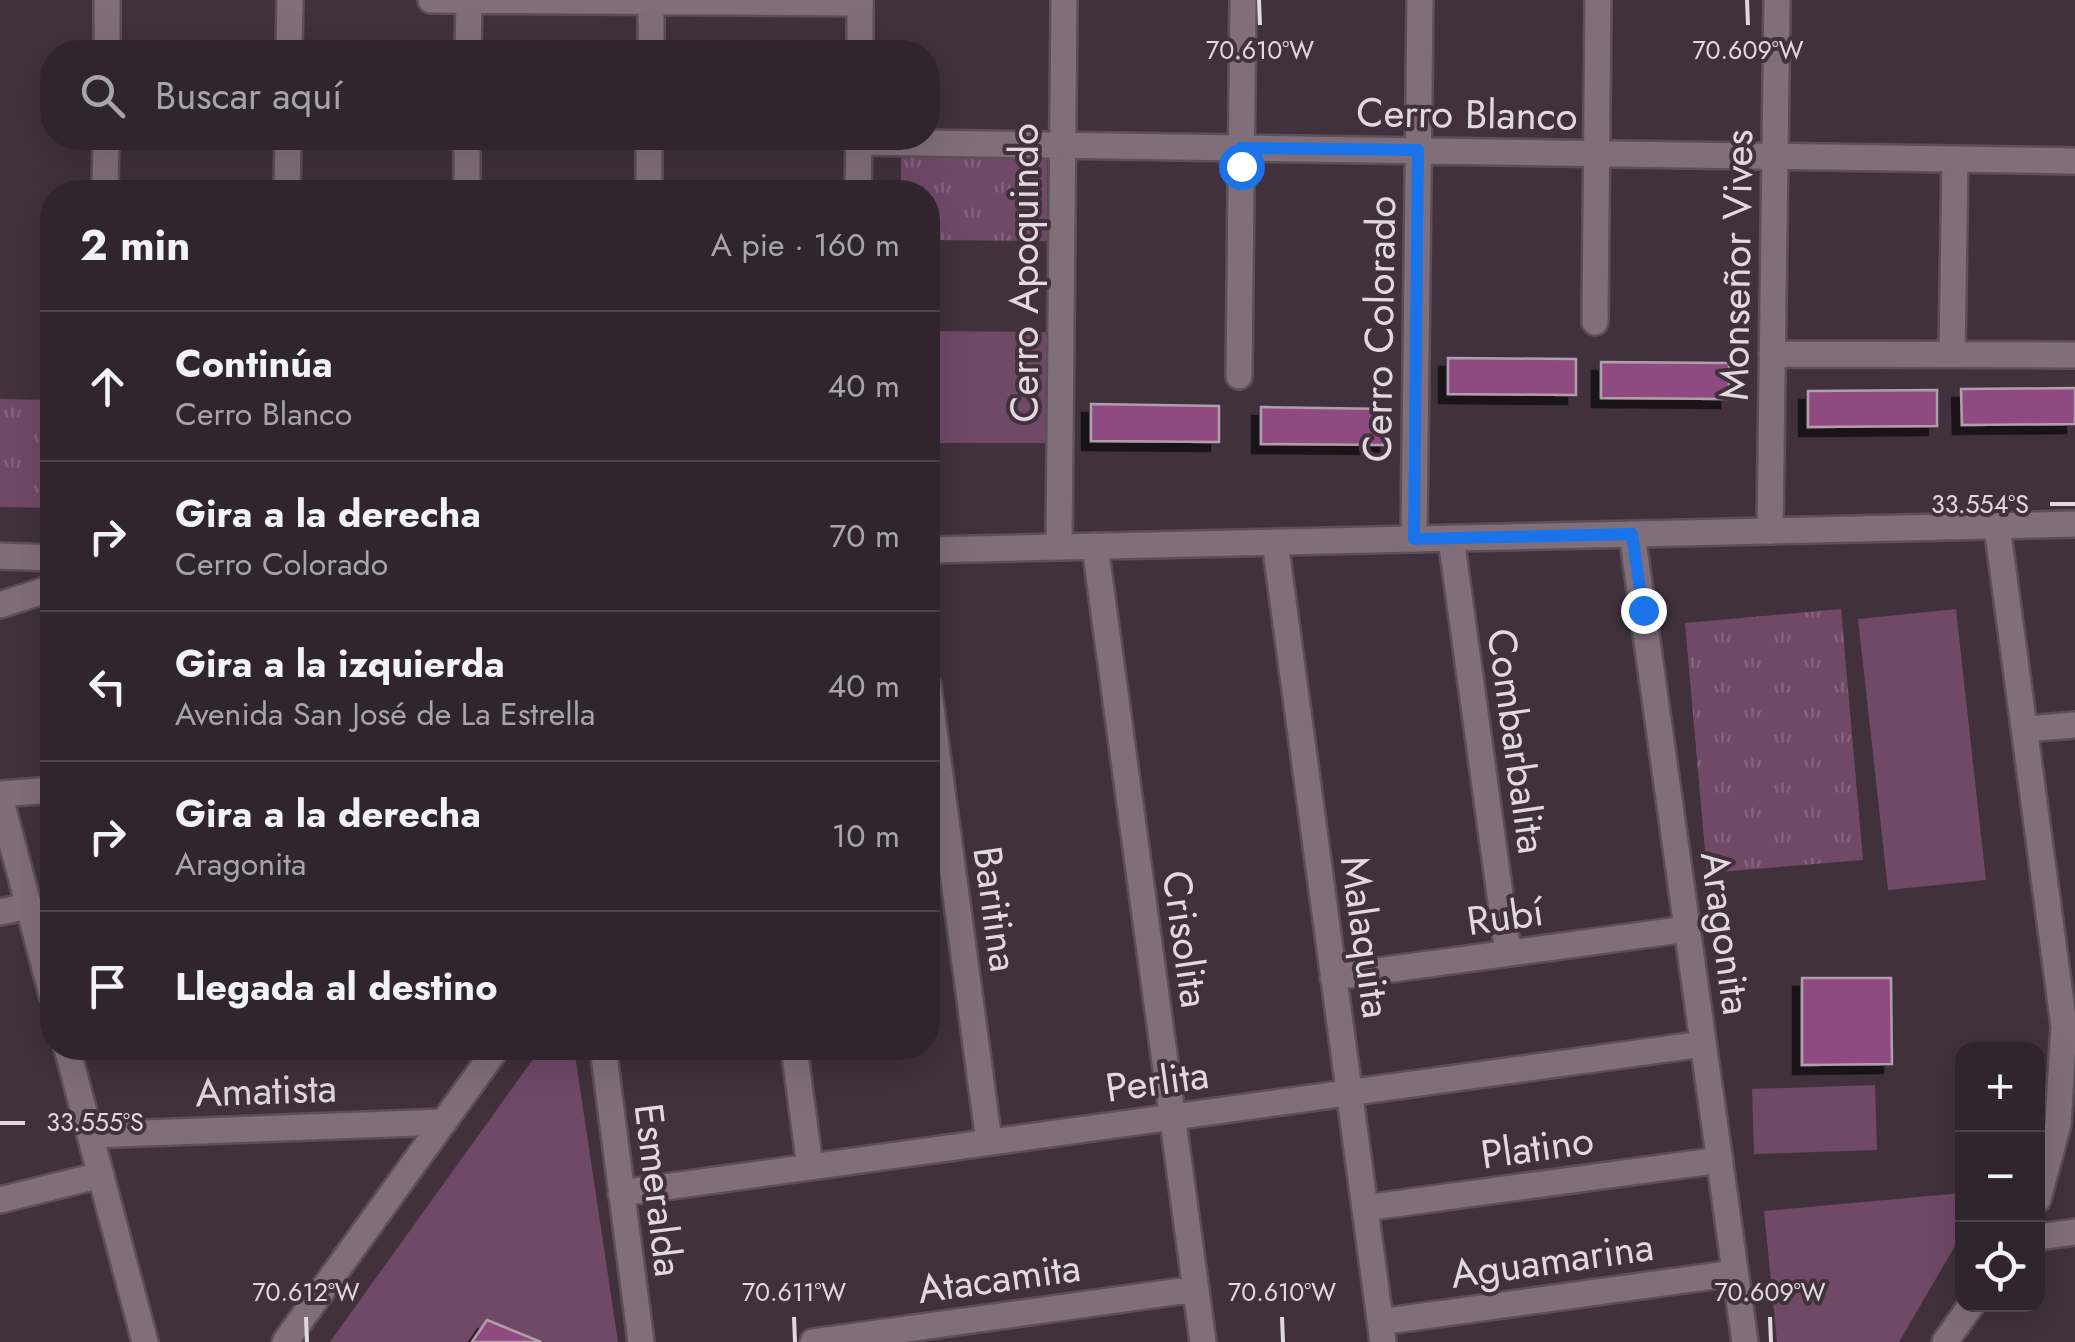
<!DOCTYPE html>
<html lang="es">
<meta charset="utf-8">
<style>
body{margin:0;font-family:Jost,sans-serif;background:#382d35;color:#f1f3f6}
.controls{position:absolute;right:30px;bottom:30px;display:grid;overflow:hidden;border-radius:20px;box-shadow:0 10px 40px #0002}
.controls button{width:90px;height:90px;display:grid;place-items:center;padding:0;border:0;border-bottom:2px solid #4b4249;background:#30252d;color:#f1f3f6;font:50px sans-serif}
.stop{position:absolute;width:30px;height:30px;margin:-22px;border:8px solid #1a73e8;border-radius:50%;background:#fff}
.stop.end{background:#1a73e8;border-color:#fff;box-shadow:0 2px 10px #0008}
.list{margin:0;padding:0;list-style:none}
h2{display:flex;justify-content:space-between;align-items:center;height:130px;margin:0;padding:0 40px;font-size:42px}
h2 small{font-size:32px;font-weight:400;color:#a8a5aa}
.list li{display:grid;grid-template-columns:65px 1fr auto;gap:30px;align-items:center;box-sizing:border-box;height:150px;padding:0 40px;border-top:2px solid #4b4249}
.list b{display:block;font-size:38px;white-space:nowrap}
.list p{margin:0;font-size:32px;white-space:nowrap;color:#a8a5aa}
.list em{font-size:32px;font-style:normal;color:#a8a5aa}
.icon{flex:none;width:55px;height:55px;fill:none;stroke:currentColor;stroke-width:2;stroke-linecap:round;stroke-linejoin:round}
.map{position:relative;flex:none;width:2075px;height:1342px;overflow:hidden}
.search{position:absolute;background:#30252d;box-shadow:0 10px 40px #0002;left:40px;top:40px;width:900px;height:110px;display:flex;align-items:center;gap:25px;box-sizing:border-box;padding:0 35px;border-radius:40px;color:#a8a5aa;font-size:38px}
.panel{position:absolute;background:#30252d;box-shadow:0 10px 40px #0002;left:40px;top:180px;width:900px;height:880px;border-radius:40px}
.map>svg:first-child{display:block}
.grass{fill:#704967}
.park{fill:url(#park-tufts)}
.building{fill:#8f4c81;stroke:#b09eab;stroke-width:2.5;filter:url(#shadow)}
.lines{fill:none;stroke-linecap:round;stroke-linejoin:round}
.street-casing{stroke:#5b4f58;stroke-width:30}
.secondary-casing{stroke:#5b4f58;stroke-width:30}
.street{stroke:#806f7b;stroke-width:25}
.secondary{stroke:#806f7b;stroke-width:25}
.route{stroke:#1a73e8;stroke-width:12}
.ticks{fill:none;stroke:#e2d9e0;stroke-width:4}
.labels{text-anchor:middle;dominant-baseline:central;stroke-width:8;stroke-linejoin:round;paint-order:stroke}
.street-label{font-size:40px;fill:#e2d9e0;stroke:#40313c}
.ticks-label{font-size:25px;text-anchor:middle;fill:#e2d9e0;stroke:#40313c;stroke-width:8;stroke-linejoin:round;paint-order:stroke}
</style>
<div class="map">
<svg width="2075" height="1342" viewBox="0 0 2075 1342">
<defs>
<pattern id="park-tufts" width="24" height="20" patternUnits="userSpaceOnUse" patternTransform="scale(2.5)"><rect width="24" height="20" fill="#704967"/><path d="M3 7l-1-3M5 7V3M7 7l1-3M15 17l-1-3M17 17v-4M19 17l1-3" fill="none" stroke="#84637c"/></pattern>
<filter id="shadow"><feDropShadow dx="-9" dy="9" stdDeviation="0" flood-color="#0009"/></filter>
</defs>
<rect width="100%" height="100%" fill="#40313c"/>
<path class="grass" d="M 928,331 L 1048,332 L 1047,443 L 928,443 Z
M 1956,609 L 1986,880 L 1888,890 L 1858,619 Z
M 541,1048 L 574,1048 L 618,1342 L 330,1342 Z
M 1875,1085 L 1877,1150 L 1754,1154 L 1752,1089 Z
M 1962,1193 L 1962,1234 L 1899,1342 L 1777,1342 L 1764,1211 Z"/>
<path class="park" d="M 901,157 L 1047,158 L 1047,241 L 928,240 L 928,192 L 901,192 Z
M 0,399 L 52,400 L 52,508 L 0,507 Z
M 1841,609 L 1863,860 L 1707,873 L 1685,623 Z"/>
<path class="building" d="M 1448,358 L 1576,359 L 1576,395 L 1448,394 Z
M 1601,362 L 1729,363 L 1729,399 L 1601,398 Z
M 2075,388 L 2075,424 L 1962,425 L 1961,389 Z
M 1937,390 L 1937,426 L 1808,427 L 1808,391 Z
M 1091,404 L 1219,406 L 1219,442 L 1091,441 Z
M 1261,407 L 1389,409 L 1388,445 L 1261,444 Z
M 1802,978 L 1891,978 L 1892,1064 L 1802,1065 Z
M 487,1320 L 541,1342 L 472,1342 Z"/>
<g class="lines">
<g class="street-casing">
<path id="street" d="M 431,0 L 860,3
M 107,52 L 107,0
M 289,52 L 290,0
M 468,52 L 469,0
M 651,52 L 651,0
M 859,142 L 2075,161
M 105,192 L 106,138
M 287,192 L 288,138
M 467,192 L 467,138
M 649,192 L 649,138
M 1595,322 L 1598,0
M 1772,354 L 2075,355
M 1952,354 L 1955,159
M 1239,376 L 1243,0
M 1997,526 L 2064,1026 L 2058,1124 L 2038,1199
M 1770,531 L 1777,0
M 1632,534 L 1745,1342
M 1451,538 L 1508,953
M 1414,539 L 1420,0
M 1275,542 L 1383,1342
M 1095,546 L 1203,1342
M 1059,547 L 1064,0
M 928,686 L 989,1142
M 2025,729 L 2075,725
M 0,794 L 52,790
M 0,912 L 29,906
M 1333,977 L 1687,929
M 603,1048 L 641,1342
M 794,1048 L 810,1167
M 90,1135 L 444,1122
M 621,1193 L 1703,1044
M 0,1200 L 101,1175
M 1365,1208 L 1720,1160
M 2038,1237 L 2075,1232
M 1380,1322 L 1735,1273
M 813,1342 L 1196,1289
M 1945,1342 L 1972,1304"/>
</g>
<g class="secondary-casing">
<path id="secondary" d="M 860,52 L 860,0
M 858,192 L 859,138
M 928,550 L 2075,524
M 0,556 L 52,558
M 0,605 L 52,588
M 0,797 L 52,995
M 67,1048 L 145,1342
M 285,1342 L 497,1048"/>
</g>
<use href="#street" class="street"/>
<use href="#secondary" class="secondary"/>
</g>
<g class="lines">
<path class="route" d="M 1241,166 L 1241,148 L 1418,150 L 1414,539 L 1632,534 L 1643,610"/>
</g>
<path class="ticks" d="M 1259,0 L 1260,25M 1747,0 L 1748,25M 2050,504 L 2075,504M 0,1123 L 25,1123M 306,1317 L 307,1342M 794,1317 L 795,1342M 1282,1317 L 1283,1342M 1770,1317 L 1771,1342"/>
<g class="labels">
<g class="street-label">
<text transform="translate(1467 114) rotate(1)">Cerro Blanco</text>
<text transform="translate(1736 265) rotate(-89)">Monseñor Vives</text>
<text transform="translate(1024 273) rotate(-90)">Cerro Apoquindo</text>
<text transform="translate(1379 329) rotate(-89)">Cerro Colorado</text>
<text transform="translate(1517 741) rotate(82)">Combarbalita</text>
<text transform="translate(996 909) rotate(82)">Baritina</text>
<text transform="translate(1505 916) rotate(-8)">Rubí</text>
<text transform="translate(1726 933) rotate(82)">Aragonita</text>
<text transform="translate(1366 937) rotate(82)">Malaquita</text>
<text transform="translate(1186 939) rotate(82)">Crisolita</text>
<text transform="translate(1157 1081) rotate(-8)">Perlita</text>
<text transform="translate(266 1090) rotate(-2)">Amatista</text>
<text transform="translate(1537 1147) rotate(-8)">Platino</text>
<text transform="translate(659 1190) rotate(83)">Esmeralda</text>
<text transform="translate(1552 1260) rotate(-8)">Aguamarina</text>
<text transform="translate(999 1278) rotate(-8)">Atacamita</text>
</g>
</g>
<g class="ticks-label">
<text x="1260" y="59">70.610°W</text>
<text x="1748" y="59">70.609°W</text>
<text x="1980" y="513">33.554°S</text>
<text x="95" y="1131">33.555°S</text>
<text x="306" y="1301">70.612°W</text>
<text x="794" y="1301">70.611°W</text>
<text x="1282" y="1301">70.610°W</text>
<text x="1770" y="1301">70.609°W</text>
</g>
</svg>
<div class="controls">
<button>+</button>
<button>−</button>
<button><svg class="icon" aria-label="locate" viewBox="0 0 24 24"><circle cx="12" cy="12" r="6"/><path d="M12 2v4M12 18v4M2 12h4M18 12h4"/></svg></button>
</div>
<div class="stop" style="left:1241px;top:166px"></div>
<div class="stop end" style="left:1643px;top:610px"></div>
<div class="search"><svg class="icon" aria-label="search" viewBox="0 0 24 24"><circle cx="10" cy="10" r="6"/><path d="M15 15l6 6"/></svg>Buscar aquí</div>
<section class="panel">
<h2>2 min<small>A pie · 160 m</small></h2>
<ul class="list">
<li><svg class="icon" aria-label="ahead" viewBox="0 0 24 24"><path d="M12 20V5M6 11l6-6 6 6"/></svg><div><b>Continúa</b><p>Cerro Blanco</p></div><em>40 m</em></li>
<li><svg class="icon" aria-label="right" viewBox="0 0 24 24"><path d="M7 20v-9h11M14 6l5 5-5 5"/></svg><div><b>Gira a la derecha</b><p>Cerro Colorado</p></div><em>70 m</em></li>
<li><svg class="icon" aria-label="left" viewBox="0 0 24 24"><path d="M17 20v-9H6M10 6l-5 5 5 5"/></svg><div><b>Gira a la izquierda</b><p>Avenida San José de La Estrella</p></div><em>40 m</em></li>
<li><svg class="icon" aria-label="right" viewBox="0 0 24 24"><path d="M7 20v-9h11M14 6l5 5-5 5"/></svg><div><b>Gira a la derecha</b><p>Aragonita</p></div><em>10 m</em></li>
<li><svg class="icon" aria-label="arrive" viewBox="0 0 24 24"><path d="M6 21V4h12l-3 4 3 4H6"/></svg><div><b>Llegada al destino</b></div></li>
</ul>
</section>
</div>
